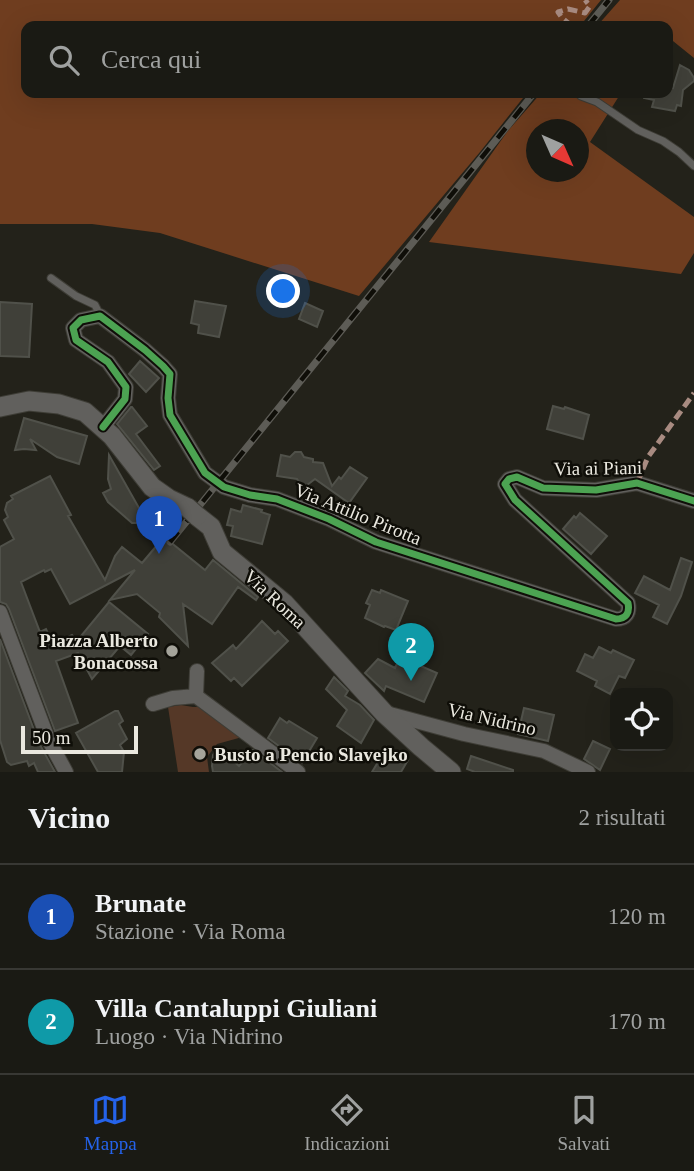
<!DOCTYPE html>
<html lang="it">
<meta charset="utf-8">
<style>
body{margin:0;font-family:Georgia,serif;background:#23231d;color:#f1f3f6}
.controls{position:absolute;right:21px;bottom:21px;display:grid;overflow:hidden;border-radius:14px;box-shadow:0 7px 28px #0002}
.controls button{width:63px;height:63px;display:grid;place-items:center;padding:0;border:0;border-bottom:2px solid #383834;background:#1a1a14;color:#f1f3f6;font:35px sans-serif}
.compass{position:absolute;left:526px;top:119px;width:63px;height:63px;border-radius:50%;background:#1a1a14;box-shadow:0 7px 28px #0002;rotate:135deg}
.scale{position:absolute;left:21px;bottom:18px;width:117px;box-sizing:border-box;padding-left:7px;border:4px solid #eae8df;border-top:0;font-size:19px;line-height:24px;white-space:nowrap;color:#eae8df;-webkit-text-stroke:5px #0f0e08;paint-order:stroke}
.you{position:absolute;left:284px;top:292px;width:24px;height:24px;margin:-18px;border:5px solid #fff;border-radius:50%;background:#1a73e8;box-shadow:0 0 0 10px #1a73e833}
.badge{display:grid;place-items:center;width:46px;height:46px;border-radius:50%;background:#2563eb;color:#fff;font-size:23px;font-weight:700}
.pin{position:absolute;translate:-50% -58px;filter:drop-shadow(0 2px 4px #0008)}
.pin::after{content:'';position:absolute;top:37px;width:24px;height:21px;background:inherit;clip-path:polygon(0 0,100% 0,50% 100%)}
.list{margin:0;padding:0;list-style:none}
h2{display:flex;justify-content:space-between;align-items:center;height:91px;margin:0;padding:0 28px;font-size:30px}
h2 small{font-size:23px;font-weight:400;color:#9fa1a0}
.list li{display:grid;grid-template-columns:46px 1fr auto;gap:21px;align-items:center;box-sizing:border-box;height:105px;padding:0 28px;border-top:2px solid #383834}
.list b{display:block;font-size:26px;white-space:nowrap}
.list p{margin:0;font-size:23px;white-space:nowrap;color:#9fa1a0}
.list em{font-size:23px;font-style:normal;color:#9fa1a0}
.icon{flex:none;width:38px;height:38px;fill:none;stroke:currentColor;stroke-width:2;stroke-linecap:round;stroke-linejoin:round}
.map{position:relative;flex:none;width:694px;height:772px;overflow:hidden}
.search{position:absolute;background:#1a1a14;box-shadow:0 7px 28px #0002;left:21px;right:21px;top:21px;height:77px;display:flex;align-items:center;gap:18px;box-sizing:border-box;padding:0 24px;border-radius:14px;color:#9fa1a0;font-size:26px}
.sheet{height:301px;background:#1a1a14}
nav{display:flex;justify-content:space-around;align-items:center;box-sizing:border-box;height:98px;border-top:2px solid #383834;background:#1a1a14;font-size:19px;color:#9fa1a0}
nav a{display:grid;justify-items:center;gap:4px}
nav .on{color:#2563eb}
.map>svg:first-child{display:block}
.green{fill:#553827}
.forest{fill:#6f3d1f;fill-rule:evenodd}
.building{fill:#404039;stroke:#50514a;stroke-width:2}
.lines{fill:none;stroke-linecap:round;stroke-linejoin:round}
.service-casing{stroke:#3e3d36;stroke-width:9}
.minor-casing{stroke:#3e3d36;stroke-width:16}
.tertiary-casing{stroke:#3e3d36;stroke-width:21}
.service{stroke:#61605d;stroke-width:7}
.minor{stroke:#61605d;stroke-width:14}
.tertiary{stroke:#61605d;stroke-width:19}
.rail-casing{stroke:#5d5c56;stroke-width:7}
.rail{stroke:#0f0e08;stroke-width:4.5;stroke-dasharray:13;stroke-linecap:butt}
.tertiary-bridge-casing{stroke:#3e3d36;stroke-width:21;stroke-linecap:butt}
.tertiary-bridge{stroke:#61605d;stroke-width:19}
.quiet{stroke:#a88b81;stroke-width:5;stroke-dasharray:10 5;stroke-linecap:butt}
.cycleway-casing{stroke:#0f0e08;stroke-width:11}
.cycleway{stroke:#4ca352;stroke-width:7}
.poi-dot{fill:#a4a39a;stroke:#0f0e08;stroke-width:2.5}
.labels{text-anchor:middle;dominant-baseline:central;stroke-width:5;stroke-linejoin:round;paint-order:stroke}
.street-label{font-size:19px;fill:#eae8df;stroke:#0f0e08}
.poi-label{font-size:19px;font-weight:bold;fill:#eae8df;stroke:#0f0e08;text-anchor:end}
</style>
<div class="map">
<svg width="694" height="772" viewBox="0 0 694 772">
<rect width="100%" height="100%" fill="#23221a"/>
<path class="green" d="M 181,705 L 193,707 L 203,707 L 246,736 L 217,744 L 207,757 L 209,772 L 178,772 L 168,707 Z"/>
<path class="forest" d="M 0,0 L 601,0 L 580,26 L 26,26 L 26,93 L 527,93 L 480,152 L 359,296 L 160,233 L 92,224 L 0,224 Z
M 620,0 L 694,0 L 694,58 L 668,37 L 668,26 L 597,26 Z
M 541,93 L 621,93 L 590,142 L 694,217 L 694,253 L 681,274 L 429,242 L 507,132 ZM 536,130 L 578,130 L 578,172 L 536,172 Z"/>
<path class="building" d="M 680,65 L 689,70 L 694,78 L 694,81 L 683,90 L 681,106 L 677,105 L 675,111 L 652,107 L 654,100 L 644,98 L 644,93 L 668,93 L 668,87 L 673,88 Z
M 195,301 L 226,306 L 219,337 L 198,333 L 199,325 L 191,323 Z
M 0,302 L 32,304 L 29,357 L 0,356 Z
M 305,303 L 323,311 L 317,327 L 299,319 Z
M 140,361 L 159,378 L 146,392 L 129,374 Z
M 553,406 L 564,409 L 565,407 L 589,415 L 583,439 L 547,429 Z
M 131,407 L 132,407 L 147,426 L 136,434 L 160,466 L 154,470 L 117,424 Z
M 24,418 L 87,436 L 79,464 L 57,457 L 30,439 L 36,450 L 24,449 L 15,450 Z
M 295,452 L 301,452 L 304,457 L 313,459 L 313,462 L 323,463 L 332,486 L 339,477 L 341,479 L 350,467 L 367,478 L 349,503 L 315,479 L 303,488 L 297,479 L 277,476 L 281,455 L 290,457 Z
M 109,455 L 143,515 L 141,521 L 136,523 L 132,523 L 108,502 L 103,493 L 111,489 L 108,479 Z
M 50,476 L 71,515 L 68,516 L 105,580 L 115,556 L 122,547 L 142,563 L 164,537 L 205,570 L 213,560 L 258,597 L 256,600 L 238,587 L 212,624 L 183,604 L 188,646 L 159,617 L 160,613 L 137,594 L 110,600 L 135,570 L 70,604 L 51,569 L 45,572 L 44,570 L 21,582 L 40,632 L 46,629 L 53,644 L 72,635 L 77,641 L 109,602 L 148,634 L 131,655 L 120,646 L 92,679 L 78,653 L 56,661 L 78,723 L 55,731 L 9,609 L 6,604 L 0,602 L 0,547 L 14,539 L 4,520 L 8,517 L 5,510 L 7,503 L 13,499 L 11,496 Z
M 243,505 L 262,510 L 261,512 L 270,515 L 262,544 L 231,536 L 233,526 L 227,525 L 231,509 L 241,512 Z
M 580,513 L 607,536 L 591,554 L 563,529 L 574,516 L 576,518 Z
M 681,558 L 692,562 L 681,596 L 667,624 L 653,617 L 659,605 L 635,593 L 644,576 L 670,590 Z
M 372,590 L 380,593 L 381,590 L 408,601 L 396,630 L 385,626 L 384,627 L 365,618 L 370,605 L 366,603 Z
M 262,621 L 275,634 L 278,631 L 288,641 L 242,686 L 234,678 L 231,681 L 212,663 L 233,645 L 236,649 Z
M 0,639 L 39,743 L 55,772 L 38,772 L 34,763 L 29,766 L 27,761 L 11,765 L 7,762 L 0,740 Z
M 599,647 L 611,653 L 613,650 L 634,660 L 625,678 L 619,676 L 610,694 L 595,686 L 597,681 L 577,671 L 585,654 L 593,658 Z
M 400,657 L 437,673 L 424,702 L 386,686 L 384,691 L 365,673 L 378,659 L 395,668 Z
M 334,677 L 348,691 L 345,696 L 360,705 L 374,720 L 361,743 L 337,726 L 347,710 L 326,689 Z
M 524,708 L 554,715 L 548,741 L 518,734 Z
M 115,711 L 118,711 L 123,721 L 119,724 L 127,739 L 120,745 L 124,752 L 122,772 L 98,772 L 76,733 Z
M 280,718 L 287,723 L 289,721 L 317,738 L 302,763 L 268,738 Z
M 593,741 L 610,749 L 600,770 L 584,759 Z
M 218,747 L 239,766 L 253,750 L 282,772 L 213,772 L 212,766 L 213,755 Z
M 387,747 L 408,760 L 401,772 L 372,772 Z
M 471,756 L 513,770 L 513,772 L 475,772 L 467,769 Z"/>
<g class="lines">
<g class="service-casing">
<path id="service" d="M 578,93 L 581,96 L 597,102 L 638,130 L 663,141 L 679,152 L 694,166
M 51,278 L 76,296 L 95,305 L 100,315"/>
</g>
<g class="minor-casing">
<path id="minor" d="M 103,427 L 125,399 L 126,387 L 108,362 L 76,340 L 73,328 L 81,320 L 100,316 L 145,350 L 163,366 L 170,374 L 168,398 L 170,415 L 205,473 L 224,487 L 250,495 L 277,499 L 329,519 L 376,542 L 616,619 C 626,619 630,613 628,603 L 515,500 L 505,484 L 509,479 L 517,477 L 543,488 L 596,490 L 637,483 L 694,501
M 0,612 L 48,739 L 66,772
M 196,696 L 197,671
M 153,704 L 173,698 L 196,696 L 298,772
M 386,713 L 464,734 L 544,751 L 588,772"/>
</g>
<g class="tertiary-casing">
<path id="tertiary" d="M 0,407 L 29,401 L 59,404 L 85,412 L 112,436 L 152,487 L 169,499 L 188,508
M 197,516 L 211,527 L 222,552 L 284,603 L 384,713 L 421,747 L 451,772"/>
</g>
<use href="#service" class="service"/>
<use href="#minor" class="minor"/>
<use href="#tertiary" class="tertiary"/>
<g class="rail-casing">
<path id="rail" d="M 588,26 L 609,0
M 170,542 L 534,93"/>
</g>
<use href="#rail" class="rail"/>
<g class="tertiary-bridge-casing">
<path id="tertiary-bridge" d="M 188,508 L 197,516"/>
</g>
<use href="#tertiary-bridge" class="tertiary-bridge"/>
<path class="quiet" d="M 572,26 L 562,18 L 558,12 L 568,9 L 585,13 L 590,6 L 585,0
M 637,483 L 648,457 L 694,393"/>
<g class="cycleway-casing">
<path id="cycleway" d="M 103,427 L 125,399 L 126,387 L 108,362 L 76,340 L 73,328 L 81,320 L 100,316 L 145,350 L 163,366 L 170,374 L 168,398 L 170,415 L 205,473 L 224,487 L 250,495 L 277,499 L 329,519 L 376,542 L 616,619 C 626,619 630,613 628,603 L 515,500 L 505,484 L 509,479 L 517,477 L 543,488 L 596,490 L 637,483 L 694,501"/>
</g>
<use href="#cycleway" class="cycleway"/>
</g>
<g class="poi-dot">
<circle cx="172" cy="651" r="7"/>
<circle cx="200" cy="754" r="7"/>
</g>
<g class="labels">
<g class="street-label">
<text transform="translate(598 468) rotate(-1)">Via ai Piani</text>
<text transform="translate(358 514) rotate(22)">Via Attilio Pirotta</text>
<text transform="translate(275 599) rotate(43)">Via Roma</text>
<text transform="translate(492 719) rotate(13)">Via Nidrino</text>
</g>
<g class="poi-label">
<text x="158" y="640">Piazza Alberto<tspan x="158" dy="22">Bonacossa</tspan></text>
<text x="214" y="754" text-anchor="start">Busto a Pencio Slavejko</text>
</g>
</g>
</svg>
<div class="controls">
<button><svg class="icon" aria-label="locate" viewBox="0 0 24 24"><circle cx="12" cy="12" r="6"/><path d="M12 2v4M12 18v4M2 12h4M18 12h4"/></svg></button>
</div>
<svg class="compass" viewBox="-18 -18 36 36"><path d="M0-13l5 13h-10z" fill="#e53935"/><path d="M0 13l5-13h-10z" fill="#9fa1a0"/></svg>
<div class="scale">50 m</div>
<div class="you"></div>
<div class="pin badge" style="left:159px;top:554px;background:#1a4fb4">1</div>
<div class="pin badge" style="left:411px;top:681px;background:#0f9aa8">2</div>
<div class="search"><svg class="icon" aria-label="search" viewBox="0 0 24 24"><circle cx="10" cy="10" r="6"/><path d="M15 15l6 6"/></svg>Cerca qui</div>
</div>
<section class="sheet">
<h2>Vicino<small>2 risultati</small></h2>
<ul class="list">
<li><span class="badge" style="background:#1a4fb4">1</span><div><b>Brunate</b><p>Stazione · Via Roma</p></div><em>120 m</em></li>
<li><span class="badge" style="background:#0f9aa8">2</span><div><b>Villa Cantaluppi Giuliani</b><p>Luogo · Via Nidrino</p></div><em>170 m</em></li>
</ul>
</section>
<nav>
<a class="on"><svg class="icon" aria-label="map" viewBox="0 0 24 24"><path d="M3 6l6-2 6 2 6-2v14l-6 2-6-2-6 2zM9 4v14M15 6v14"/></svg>Mappa</a>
<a><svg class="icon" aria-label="directions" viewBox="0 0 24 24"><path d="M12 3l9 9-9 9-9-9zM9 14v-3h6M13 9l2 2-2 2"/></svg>Indicazioni</a>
<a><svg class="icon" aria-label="saved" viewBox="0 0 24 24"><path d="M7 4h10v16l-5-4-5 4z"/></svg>Salvati</a>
</nav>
